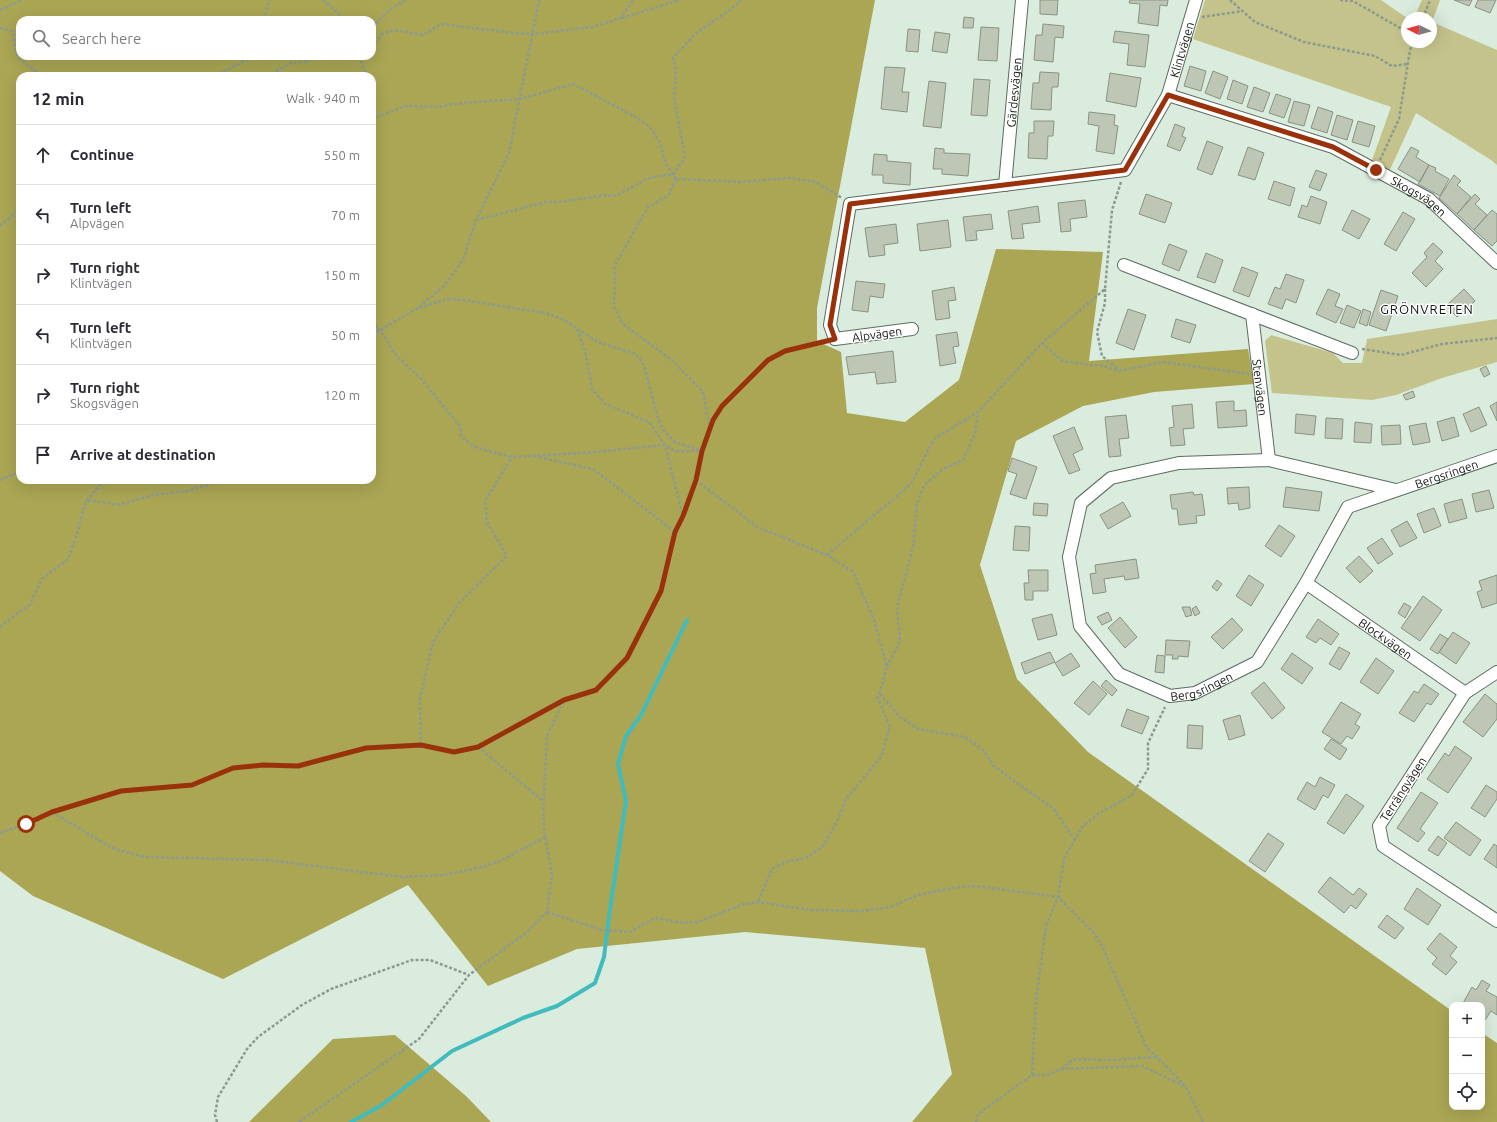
<!DOCTYPE html>
<meta charset="utf-8">
<style>
body{margin:0;font-family:Ubuntu,sans-serif;background:#f2f2f3;color:#2b2b33}
.controls{position:absolute;right:12px;bottom:12px;display:grid;overflow:hidden;border-radius:8px;box-shadow:0 4px 16px #0002}
.controls button{width:36px;height:36px;display:grid;place-items:center;padding:0;border:0;border-bottom:1px solid #e1e1e2;background:#fff;color:#2b2b33;font:20px sans-serif}
.compass{position:absolute;left:1401px;top:12px;width:36px;height:36px;border-radius:50%;background:#fff;box-shadow:0 4px 16px #0002;rotate:275deg}
.stop{position:absolute;width:12px;height:12px;margin:-9px;border:3px solid #99320a;border-radius:50%;background:#fff}
.stop.end{background:#99320a;border-color:#fff;box-shadow:0 1px 4px #0008}
.list{margin:0;padding:0;list-style:none}
h2{display:flex;justify-content:space-between;align-items:center;height:52px;margin:0;padding:0 16px;font-size:17px}
h2 small{font-size:13px;font-weight:400;color:#7c7c81}
.list li{display:grid;grid-template-columns:26px 1fr auto;gap:12px;align-items:center;box-sizing:border-box;height:60px;padding:0 16px;border-top:1px solid #e1e1e2}
.list b{display:block;font-size:15px;white-space:nowrap}
.list p{margin:0;font-size:13px;white-space:nowrap;color:#7c7c81}
.list em{font-size:13px;font-style:normal;color:#7c7c81}
.icon{flex:none;width:22px;height:22px;fill:none;stroke:currentColor;stroke-width:2;stroke-linecap:round;stroke-linejoin:round}
.map{position:relative;flex:none;width:1497px;height:1122px;overflow:hidden}
.search{position:absolute;background:#fff;box-shadow:0 4px 16px #0002;left:16px;top:16px;width:360px;height:44px;display:flex;align-items:center;gap:10px;box-sizing:border-box;padding:0 14px;border-radius:12px;color:#7c7c81;font-size:15px}
.panel{position:absolute;background:#fff;box-shadow:0 4px 16px #0002;left:16px;top:72px;width:360px;height:412px;border-radius:12px}
.map>svg:first-child{display:block}
.green{fill:#c5c38c}
.forest{fill:#aaa654;fill-rule:evenodd}
.lines{fill:none;stroke-linecap:round;stroke-linejoin:round}
.stream{stroke:#42bbbd;stroke-width:4}
.building{fill:#bec7b5;stroke:#8a9382}
.minor-casing{stroke:#5d6c60;stroke-width:14}
.path{stroke:#8d9a90;stroke-width:2.5;stroke-dasharray:3 2;stroke-linecap:butt}
.minor{stroke:#fff;stroke-width:12}
.route{stroke:#99320a;stroke-width:5}
.labels{text-anchor:middle;dominant-baseline:central;stroke-width:3;stroke-linejoin:round;paint-order:stroke}
.street-label{font-size:12px;fill:#121813;stroke:#fff}
.neighbourhood-label{font-size:13px;letter-spacing:1px;fill:#121813;stroke:#fff}
</style>
<div class="map">
<svg width="1497" height="1122" viewBox="0 0 1497 1122">
<rect width="100%" height="100%" fill="#daecde"/>
<path class="green" d="M 1205,0 L 1381,0 L 1407,18 L 1407,42 L 1431,42 L 1431,18 L 1414,18 L 1422,0 L 1440,0 L 1432,22 L 1497,50 L 1497,165 L 1491,160 L 1416,113 L 1388,174 L 1371,163 L 1391,107 L 1193,39 Z
M 1497,319 L 1497,362 L 1442,378 L 1396,395 L 1372,400 L 1272,393 L 1265,341 L 1271,335 L 1333,353 L 1343,363 L 1362,363 L 1367,339 Z"/>
<path class="forest" d="M 0,0 L 875,0 L 817,308 L 817,341 L 841,352 L 847,413 L 905,422 L 959,380 L 996,249 L 1103,252 L 1089,361 L 1248,349 L 1254,384 L 1154,392 L 1083,406 L 1016,441 L 980,565 L 1017,679 L 1088,752 L 1452,1011 L 1452,1107 L 1482,1107 L 1482,1033 L 1497,1043 L 1497,1122 L 912,1122 L 952,1074 L 925,948 L 745,932 L 577,949 L 488,986 L 408,885 L 223,979 L 33,896 L 0,871 ZM 20,20 L 372,20 L 372,56 L 20,56 ZM 20,76 L 372,76 L 372,480 L 20,480 Z
M 395,1035 L 466,1096 L 491,1122 L 249,1122 L 333,1039 Z"/>
<g class="lines">
<path class="stream" d="M 351,1122 L 382,1105 L 452,1051 L 523,1018 L 557,1006 L 595,983 L 604,957 L 610,909 L 626,801 L 618,764 L 626,736 L 641,715 L 687,620"/>
</g>
<path class="building" d="M 1040,0 L 1058,0 L 1057,15 L 1040,14 Z
M 1130,0 L 1168,0 L 1167,6 L 1160,5 L 1158,26 L 1138,23 L 1140,4 L 1129,3 Z
M 1454,0 L 1472,0 L 1469,6 Z
M 1478,0 L 1496,0 L 1490,13 L 1475,7 Z
M 964,17 L 974,18 L 973,28 L 963,28 Z
M 1043,24 L 1064,26 L 1063,38 L 1055,37 L 1053,62 L 1034,60 L 1036,35 L 1042,35 Z
M 981,27 L 999,28 L 997,61 L 978,60 Z
M 908,29 L 920,30 L 918,52 L 906,51 Z
M 1115,31 L 1149,35 L 1145,67 L 1127,65 L 1129,44 L 1113,42 Z
M 935,32 L 950,34 L 947,53 L 932,51 Z
M 1190,66 L 1206,71 L 1201,91 L 1184,86 Z
M 885,67 L 905,68 L 902,92 L 909,92 L 907,112 L 881,109 Z
M 1213,71 L 1228,77 L 1220,99 L 1205,93 Z
M 1040,72 L 1059,73 L 1058,87 L 1052,87 L 1051,110 L 1031,109 L 1033,83 L 1039,83 Z
M 1110,73 L 1141,78 L 1136,107 L 1106,101 Z
M 974,79 L 990,80 L 987,116 L 971,115 Z
M 1233,80 L 1248,86 L 1242,104 L 1227,99 Z
M 929,81 L 946,83 L 941,128 L 923,126 Z
M 1254,87 L 1270,93 L 1263,112 L 1247,107 Z
M 1276,94 L 1291,99 L 1284,118 L 1269,113 Z
M 1294,101 L 1310,105 L 1304,126 L 1288,122 Z
M 1318,107 L 1333,112 L 1327,133 L 1311,128 Z
M 1089,112 L 1115,115 L 1114,125 L 1118,126 L 1114,154 L 1096,151 L 1099,126 L 1088,124 Z
M 1337,115 L 1353,120 L 1347,140 L 1331,135 Z
M 1034,121 L 1054,121 L 1053,136 L 1048,136 L 1047,159 L 1028,158 L 1029,133 L 1034,133 Z
M 1358,121 L 1375,126 L 1369,147 L 1352,142 Z
M 1175,124 L 1185,128 L 1182,136 L 1186,138 L 1180,151 L 1167,146 Z
M 1207,141 L 1223,147 L 1212,175 L 1197,169 Z
M 1248,147 L 1264,153 L 1255,180 L 1238,175 Z
M 1411,147 L 1419,151 L 1416,157 L 1429,165 L 1420,182 L 1398,169 Z
M 935,148 L 944,149 L 944,153 L 970,154 L 968,176 L 942,174 L 942,169 L 933,169 Z
M 874,154 L 887,155 L 887,161 L 911,163 L 910,185 L 883,183 L 883,175 L 872,175 Z
M 1429,165 L 1436,168 L 1435,171 L 1449,179 L 1440,196 L 1418,184 Z
M 1316,170 L 1327,174 L 1320,191 L 1309,187 Z
M 1454,175 L 1461,181 L 1457,185 L 1471,197 L 1457,214 L 1439,198 Z
M 1274,181 L 1295,188 L 1290,206 L 1268,199 Z
M 1146,194 L 1172,203 L 1165,223 L 1139,214 Z
M 1475,194 L 1480,199 L 1475,204 L 1487,215 L 1474,230 L 1457,214 Z
M 1311,196 L 1327,202 L 1320,224 L 1298,217 L 1302,205 L 1307,207 Z
M 1085,200 L 1087,217 L 1070,219 L 1071,231 L 1061,232 L 1058,203 Z
M 1038,206 L 1040,222 L 1022,224 L 1024,238 L 1012,239 L 1008,211 Z
M 1352,210 L 1370,219 L 1359,239 L 1342,230 Z
M 1492,210 L 1497,214 L 1497,241 L 1492,246 L 1474,230 Z
M 1403,212 L 1415,219 L 1396,251 L 1384,244 Z
M 991,214 L 993,229 L 976,231 L 977,240 L 966,241 L 963,217 Z
M 948,220 L 951,247 L 920,251 L 917,224 Z
M 896,224 L 898,243 L 884,245 L 885,255 L 869,257 L 865,228 Z
M 1433,243 L 1443,252 L 1435,261 L 1443,269 L 1426,287 L 1412,273 L 1427,257 L 1424,253 Z
M 1169,244 L 1187,251 L 1179,271 L 1162,264 Z
M 1206,253 L 1223,260 L 1215,283 L 1197,277 Z
M 1242,267 L 1258,273 L 1249,297 L 1233,291 Z
M 1286,274 L 1304,280 L 1296,303 L 1286,299 L 1282,309 L 1268,304 L 1275,287 L 1280,289 Z
M 856,281 L 885,284 L 883,298 L 870,296 L 868,312 L 852,310 Z
M 954,287 L 956,300 L 948,301 L 950,318 L 936,320 L 932,291 Z
M 1328,289 L 1340,294 L 1335,306 L 1343,309 L 1336,323 L 1316,314 Z
M 1464,289 L 1475,301 L 1457,317 L 1446,306 Z
M 1381,290 L 1398,296 L 1386,331 L 1369,325 Z
M 1347,305 L 1361,311 L 1354,328 L 1340,323 Z
M 1128,309 L 1146,315 L 1134,350 L 1116,343 Z
M 1363,309 L 1371,312 L 1367,326 L 1359,323 Z
M 1176,319 L 1196,325 L 1190,343 L 1171,337 Z
M 957,332 L 959,346 L 953,347 L 956,363 L 940,366 L 936,335 Z
M 893,351 L 896,382 L 877,384 L 875,372 L 849,375 L 846,357 Z
M 1486,366 L 1490,374 L 1484,377 L 1480,369 Z
M 1413,391 L 1415,397 L 1406,400 L 1403,395 Z
M 1234,401 L 1234,411 L 1246,410 L 1247,426 L 1218,428 L 1216,402 Z
M 1497,402 L 1497,421 L 1490,406 Z
M 1192,404 L 1194,428 L 1183,429 L 1185,445 L 1171,446 L 1169,428 L 1174,427 L 1172,406 Z
M 1479,407 L 1487,425 L 1471,432 L 1463,414 Z
M 1296,414 L 1316,416 L 1314,435 L 1295,433 Z
M 1126,415 L 1129,438 L 1119,439 L 1121,456 L 1109,457 L 1105,417 Z
M 1454,417 L 1459,436 L 1442,441 L 1437,422 Z
M 1326,418 L 1343,419 L 1342,439 L 1325,438 Z
M 1355,422 L 1372,424 L 1371,443 L 1354,442 Z
M 1426,423 L 1430,442 L 1413,445 L 1409,426 Z
M 1400,425 L 1401,444 L 1382,445 L 1381,426 Z
M 1074,427 L 1083,449 L 1073,454 L 1080,470 L 1069,474 L 1053,436 Z
M 1012,458 L 1037,467 L 1026,499 L 1010,494 L 1017,474 L 1008,471 Z
M 1249,487 L 1250,508 L 1239,510 L 1238,503 L 1228,504 L 1227,488 Z
M 1286,487 L 1322,492 L 1319,511 L 1283,507 Z
M 1489,490 L 1494,508 L 1476,512 L 1472,494 Z
M 1193,492 L 1194,495 L 1202,494 L 1205,515 L 1196,516 L 1197,523 L 1179,525 L 1177,509 L 1172,509 L 1170,495 Z
M 1462,499 L 1467,518 L 1449,523 L 1444,504 Z
M 1123,502 L 1131,516 L 1108,529 L 1100,515 Z
M 1034,503 L 1048,504 L 1047,516 L 1033,515 Z
M 1434,508 L 1441,526 L 1424,533 L 1417,514 Z
M 1407,521 L 1417,538 L 1400,547 L 1391,530 Z
M 1279,525 L 1295,536 L 1281,557 L 1265,546 Z
M 1015,526 L 1030,527 L 1029,551 L 1013,550 Z
M 1382,538 L 1393,554 L 1378,564 L 1367,548 Z
M 1359,556 L 1373,571 L 1360,583 L 1346,568 Z
M 1136,559 L 1139,578 L 1125,580 L 1124,576 L 1104,579 L 1106,592 L 1093,594 L 1090,574 L 1096,573 L 1095,565 Z
M 1028,570 L 1048,570 L 1048,591 L 1033,591 L 1033,600 L 1025,600 L 1024,583 L 1029,583 Z
M 1249,575 L 1264,585 L 1251,606 L 1236,596 Z
M 1497,575 L 1497,603 L 1482,608 L 1477,592 L 1482,590 L 1479,581 Z
M 1217,580 L 1222,584 L 1217,591 L 1212,587 Z
M 1423,596 L 1442,610 L 1420,641 L 1401,628 Z
M 1404,603 L 1411,607 L 1405,618 L 1398,613 Z
M 1196,606 L 1200,613 L 1195,616 L 1192,609 Z
M 1182,607 L 1190,607 L 1192,615 L 1186,617 Z
M 1108,612 L 1112,620 L 1102,625 L 1097,617 Z
M 1052,614 L 1057,635 L 1038,640 L 1032,619 Z
M 1120,617 L 1137,637 L 1125,648 L 1108,628 Z
M 1232,618 L 1243,630 L 1223,649 L 1211,637 Z
M 1318,619 L 1339,634 L 1331,645 L 1320,638 L 1316,643 L 1306,637 Z
M 1453,632 L 1470,643 L 1456,664 L 1439,652 Z
M 1440,634 L 1448,639 L 1438,654 L 1430,649 Z
M 1166,640 L 1190,641 L 1188,657 L 1178,656 L 1178,659 L 1172,659 L 1173,655 L 1165,655 Z
M 1339,647 L 1350,653 L 1340,670 L 1329,664 Z
M 1050,652 L 1055,662 L 1025,674 L 1021,663 Z
M 1071,653 L 1080,666 L 1063,676 L 1055,663 Z
M 1292,653 L 1313,668 L 1302,684 L 1281,669 Z
M 1157,655 L 1165,656 L 1164,673 L 1155,672 Z
M 1376,658 L 1394,671 L 1378,694 L 1360,682 Z
M 1106,680 L 1117,690 L 1112,696 L 1101,686 Z
M 1093,681 L 1107,694 L 1089,715 L 1074,703 Z
M 1264,682 L 1285,708 L 1272,719 L 1251,693 Z
M 1424,684 L 1439,694 L 1431,705 L 1427,703 L 1414,722 L 1399,713 L 1414,691 L 1418,693 Z
M 1485,694 L 1497,704 L 1497,719 L 1483,737 L 1463,722 Z
M 1341,702 L 1361,714 L 1355,724 L 1360,727 L 1352,739 L 1347,736 L 1341,744 L 1322,732 Z
M 1127,709 L 1149,717 L 1142,734 L 1121,726 Z
M 1240,715 L 1245,735 L 1229,740 L 1223,720 Z
M 1188,725 L 1203,726 L 1202,749 L 1187,748 Z
M 1331,739 L 1347,749 L 1340,760 L 1324,749 Z
M 1455,746 L 1472,758 L 1448,793 L 1427,779 L 1445,753 L 1449,756 Z
M 1320,777 L 1335,785 L 1328,798 L 1323,795 L 1315,810 L 1297,799 L 1307,782 L 1315,787 Z
M 1486,785 L 1497,792 L 1497,799 L 1485,817 L 1471,808 Z
M 1421,792 L 1438,803 L 1420,829 L 1425,833 L 1418,842 L 1397,828 Z
M 1346,794 L 1364,806 L 1344,834 L 1327,823 Z
M 1456,822 L 1481,840 L 1470,856 L 1444,838 Z
M 1268,833 L 1284,844 L 1265,872 L 1249,861 Z
M 1438,836 L 1447,843 L 1438,856 L 1428,850 Z
M 1494,844 L 1497,846 L 1497,868 L 1484,859 Z
M 1330,877 L 1353,895 L 1359,888 L 1367,894 L 1356,909 L 1351,905 L 1344,913 L 1318,892 Z
M 1417,888 L 1441,905 L 1428,925 L 1404,909 Z
M 1387,915 L 1404,928 L 1395,939 L 1378,927 Z
M 1440,933 L 1457,947 L 1450,956 L 1457,962 L 1446,975 L 1432,964 L 1437,958 L 1427,949 Z
M 1482,980 L 1490,985 L 1486,991 L 1497,997 L 1497,1015 L 1491,1011 L 1485,1020 L 1482,1018 L 1482,1005 L 1462,1005 L 1472,987 L 1476,990 Z"/>
<g class="lines">
<g class="minor-casing">
<g id="minor">
<path id="s1" d="M 1168,95 L 1333,147 L 1429,199 L 1497,263"/>
<path id="s2" d="M 1005,185 L 1022,0"/>
<path d="M 1124,265 L 1352,353"/>
<path id="s3" d="M 1252,314 L 1269,460"/>
<path id="s4" d="M 912,329 L 835,339 L 830,325 L 850,204 L 1125,170 L 1168,95 L 1196,0"/>
<path id="s5" d="M 1396,490 L 1269,460 L 1179,463 L 1111,478 L 1081,503 L 1069,557 L 1080,626 L 1119,674 L 1170,696 L 1195,693 L 1257,662 L 1306,583 L 1348,507 L 1497,456"/>
<path id="s6" d="M 1306,583 L 1465,693"/>
<path d="M 1497,672 L 1465,693 L 1379,826 L 1383,846 L 1497,921"/>
</g>
</g>
<path class="path" d="M 323,0 L 346,20
M 1230,0 L 1255,22 L 1304,42 L 1375,56 L 1392,66 L 1408,64
M 1340,0 L 1353,1 L 1407,32
M 0,10 L 22,0
M 1202,17 L 1243,11
M 622,18 L 680,0
M 1423,18 L 1430,0
M 264,20 L 269,0
M 372,27 L 393,7 L 406,0
M 0,28 L 12,31 L 18,58 L 43,76
M 372,47 L 382,34 L 395,30 L 423,35 L 441,24 L 513,33 L 532,34 L 593,27 L 621,18 L 633,0
M 363,56 L 361,63 L 368,75 L 367,76
M 220,73 L 266,76
M 214,76 L 251,58 L 251,56
M 267,76 L 291,63 L 307,62 L 313,56
M 372,119 L 405,106 L 437,107 L 462,103 L 520,99 L 573,84 L 634,116 L 650,127 L 659,141 L 666,164 L 676,179 L 740,182 L 790,178 L 816,182 L 842,198
M 1380,160 L 1399,119 L 1410,50 L 1413,42
M 676,179 L 668,196 L 648,207 L 615,265 L 614,307 L 623,324 L 673,361 L 703,392 L 710,430
M 476,220 L 546,202 L 561,202 L 606,195 L 616,196 L 646,179 L 663,175 L 673,175 L 685,157 L 674,98 L 676,71 L 673,58 L 695,34 L 731,9 L 741,0
M 0,226 L 20,209
M 1105,289 L 1105,303 L 1097,332 L 1102,356 L 1118,369
M 419,308 L 447,299 L 462,300 L 546,313 L 562,319 L 598,342 L 636,354 L 644,365 L 658,419 L 664,431 L 675,442 L 700,450
M 372,321 L 388,341 L 391,349 L 400,359 L 420,378 L 460,426 L 461,436 L 473,446 L 485,450 L 512,457 L 586,453 L 665,445 L 675,451 L 702,451
M 577,329 L 585,351 L 592,389 L 605,404 L 649,422 L 665,445 L 683,516
M 372,335 L 418,308 L 444,286 L 463,260 L 476,220 L 509,153 L 539,0
M 1042,343 L 1062,361 L 1091,365 L 1100,365 L 1119,371 L 1163,362 L 1249,374
M 1362,349 L 1401,355 L 1442,344 L 1497,338
M 0,480 L 20,472
M 105,480 L 86,501 L 95,501 L 119,505 L 153,495 L 187,491 L 224,480 L 232,480
M 696,480 L 757,527 L 827,555 L 853,572 L 874,620 L 887,667 L 878,698 L 890,727 L 881,757 L 846,799 L 837,822 L 823,846 L 806,858 L 786,862 L 772,869 L 758,902
M 675,532 L 683,516 L 696,480 L 702,451 L 713,420 L 722,406 L 768,360 L 785,351 L 825,342
M 827,555 L 911,484 L 934,439 L 978,412 L 1042,343 L 1105,289 L 1112,210 L 1121,182
M 0,627 L 30,604 L 42,579 L 68,559 L 76,537 L 86,501
M 887,667 L 900,641 L 897,607 L 913,547 L 917,504 L 924,485 L 943,469 L 963,460 L 975,434 L 978,412
M 880,694 L 900,717 L 918,729 L 965,737 L 984,751 L 993,765 L 1015,782 L 1053,808 L 1075,840
M 421,745 L 420,699 L 433,642 L 460,602 L 507,556 L 487,522 L 485,501 L 512,457
M 478,747 L 543,801
M 52,812 L 112,848 L 145,857 L 267,860 L 401,877 L 444,875 L 482,867 L 500,861 L 545,837
M 0,833 L 26,824 L 52,812 L 121,791 L 192,785 L 233,768 L 263,765 L 298,766 L 366,748 L 421,745 L 454,752 L 478,747 L 564,700 L 596,690 L 627,658 L 661,591 L 675,532 L 593,469 L 533,456
M 547,912 L 602,930 L 630,932 L 655,918 L 683,923 L 698,922 L 744,904 L 758,902 L 810,910 L 863,911 L 890,907 L 918,895 L 958,887 L 977,886 L 1058,897 L 1093,932 L 1102,946 L 1147,1048 L 1157,1057 L 1186,1087 L 1203,1122
M 1062,1069 L 1073,1059 L 1113,1060 L 1157,1057
M 1032,1075 L 1047,1075 L 1061,1069 L 1142,1066 L 1184,1086
M 217,1122 L 215,1115 L 218,1097 L 247,1049 L 258,1037 L 302,1005 L 331,989 L 412,960 L 430,960 L 469,975
M 299,1122 L 419,1039 L 469,975 L 527,932 L 547,912 L 552,874 L 545,837 L 543,814 L 547,736 L 564,700
M 976,1122 L 978,1114 L 1032,1075 L 1036,1000 L 1046,926 L 1058,897 L 1064,858 L 1083,826 L 1098,814 L 1132,795 L 1148,769 L 1148,743 L 1165,707"/>
<use href="#minor" class="minor"/>
</g>
<g class="lines">
<path class="route" d="M 26,824 L 52,812 L 121,791 L 192,785 L 233,768 L 263,765 L 298,766 L 366,748 L 421,745 L 454,752 L 478,747 L 564,700 L 596,690 L 627,658 L 661,591 L 675,532 L 683,516 L 696,480 L 702,451 L 713,420 L 722,406 L 768,360 L 785,351 L 835,339 L 830,325 L 850,204 L 1125,170 L 1168,95 L 1333,147 L 1376,170"/>
</g>
<g class="labels">
<g class="street-label">
<text stroke="none"><textPath href="#s4" startOffset="626">Klintvägen</textPath></text>
<text stroke="none"><textPath href="#s2" startOffset="93">Gärdesvägen</textPath></text>
<text stroke="none"><textPath href="#s1" startOffset="272">Skogsvägen</textPath></text>
<text transform="translate(877 334) rotate(-8)">Alpvägen</text>
<text stroke="none"><textPath href="#s3" startOffset="74">Stenvägen</textPath></text>
<text stroke="none"><textPath href="#s5" startOffset="950">Bergsringen</textPath></text>
<text stroke="none"><textPath href="#s6" startOffset="97">Blockvägen</textPath></text>
<text stroke="none"><textPath href="#s5" startOffset="605">Bergsringen</textPath></text>
<text transform="translate(1403 789) rotate(-57)">Terrängvägen</text>
</g>
<g class="neighbourhood-label">
<text x="1427" y="309">GRÖNVRETEN</text>
</g>
</g>
</svg>
<div class="controls">
<button>+</button>
<button>−</button>
<button><svg class="icon" aria-label="locate" viewBox="0 0 24 24"><circle cx="12" cy="12" r="6"/><path d="M12 2v4M12 18v4M2 12h4M18 12h4"/></svg></button>
</div>
<svg class="compass" viewBox="-18 -18 36 36"><path d="M0-13l5 13h-10z" fill="#e53935"/><path d="M0 13l5-13h-10z" fill="#7c7c81"/></svg>
<div class="stop" style="left:26px;top:824px"></div>
<div class="stop end" style="left:1376px;top:170px"></div>
<div class="search"><svg class="icon" aria-label="search" viewBox="0 0 24 24"><circle cx="10" cy="10" r="6"/><path d="M15 15l6 6"/></svg>Search here</div>
<section class="panel">
<h2>12 min<small>Walk · 940 m</small></h2>
<ul class="list">
<li><svg class="icon" aria-label="ahead" viewBox="0 0 24 24"><path d="M12 20V5M6 11l6-6 6 6"/></svg><div><b>Continue</b></div><em>550 m</em></li>
<li><svg class="icon" aria-label="left" viewBox="0 0 24 24"><path d="M17 20v-9H6M10 6l-5 5 5 5"/></svg><div><b>Turn left</b><p>Alpvägen</p></div><em>70 m</em></li>
<li><svg class="icon" aria-label="right" viewBox="0 0 24 24"><path d="M7 20v-9h11M14 6l5 5-5 5"/></svg><div><b>Turn right</b><p>Klintvägen</p></div><em>150 m</em></li>
<li><svg class="icon" aria-label="left" viewBox="0 0 24 24"><path d="M17 20v-9H6M10 6l-5 5 5 5"/></svg><div><b>Turn left</b><p>Klintvägen</p></div><em>50 m</em></li>
<li><svg class="icon" aria-label="right" viewBox="0 0 24 24"><path d="M7 20v-9h11M14 6l5 5-5 5"/></svg><div><b>Turn right</b><p>Skogsvägen</p></div><em>120 m</em></li>
<li><svg class="icon" aria-label="arrive" viewBox="0 0 24 24"><path d="M6 21V4h12l-3 4 3 4H6"/></svg><div><b>Arrive at destination</b></div></li>
</ul>
</section>
</div>
